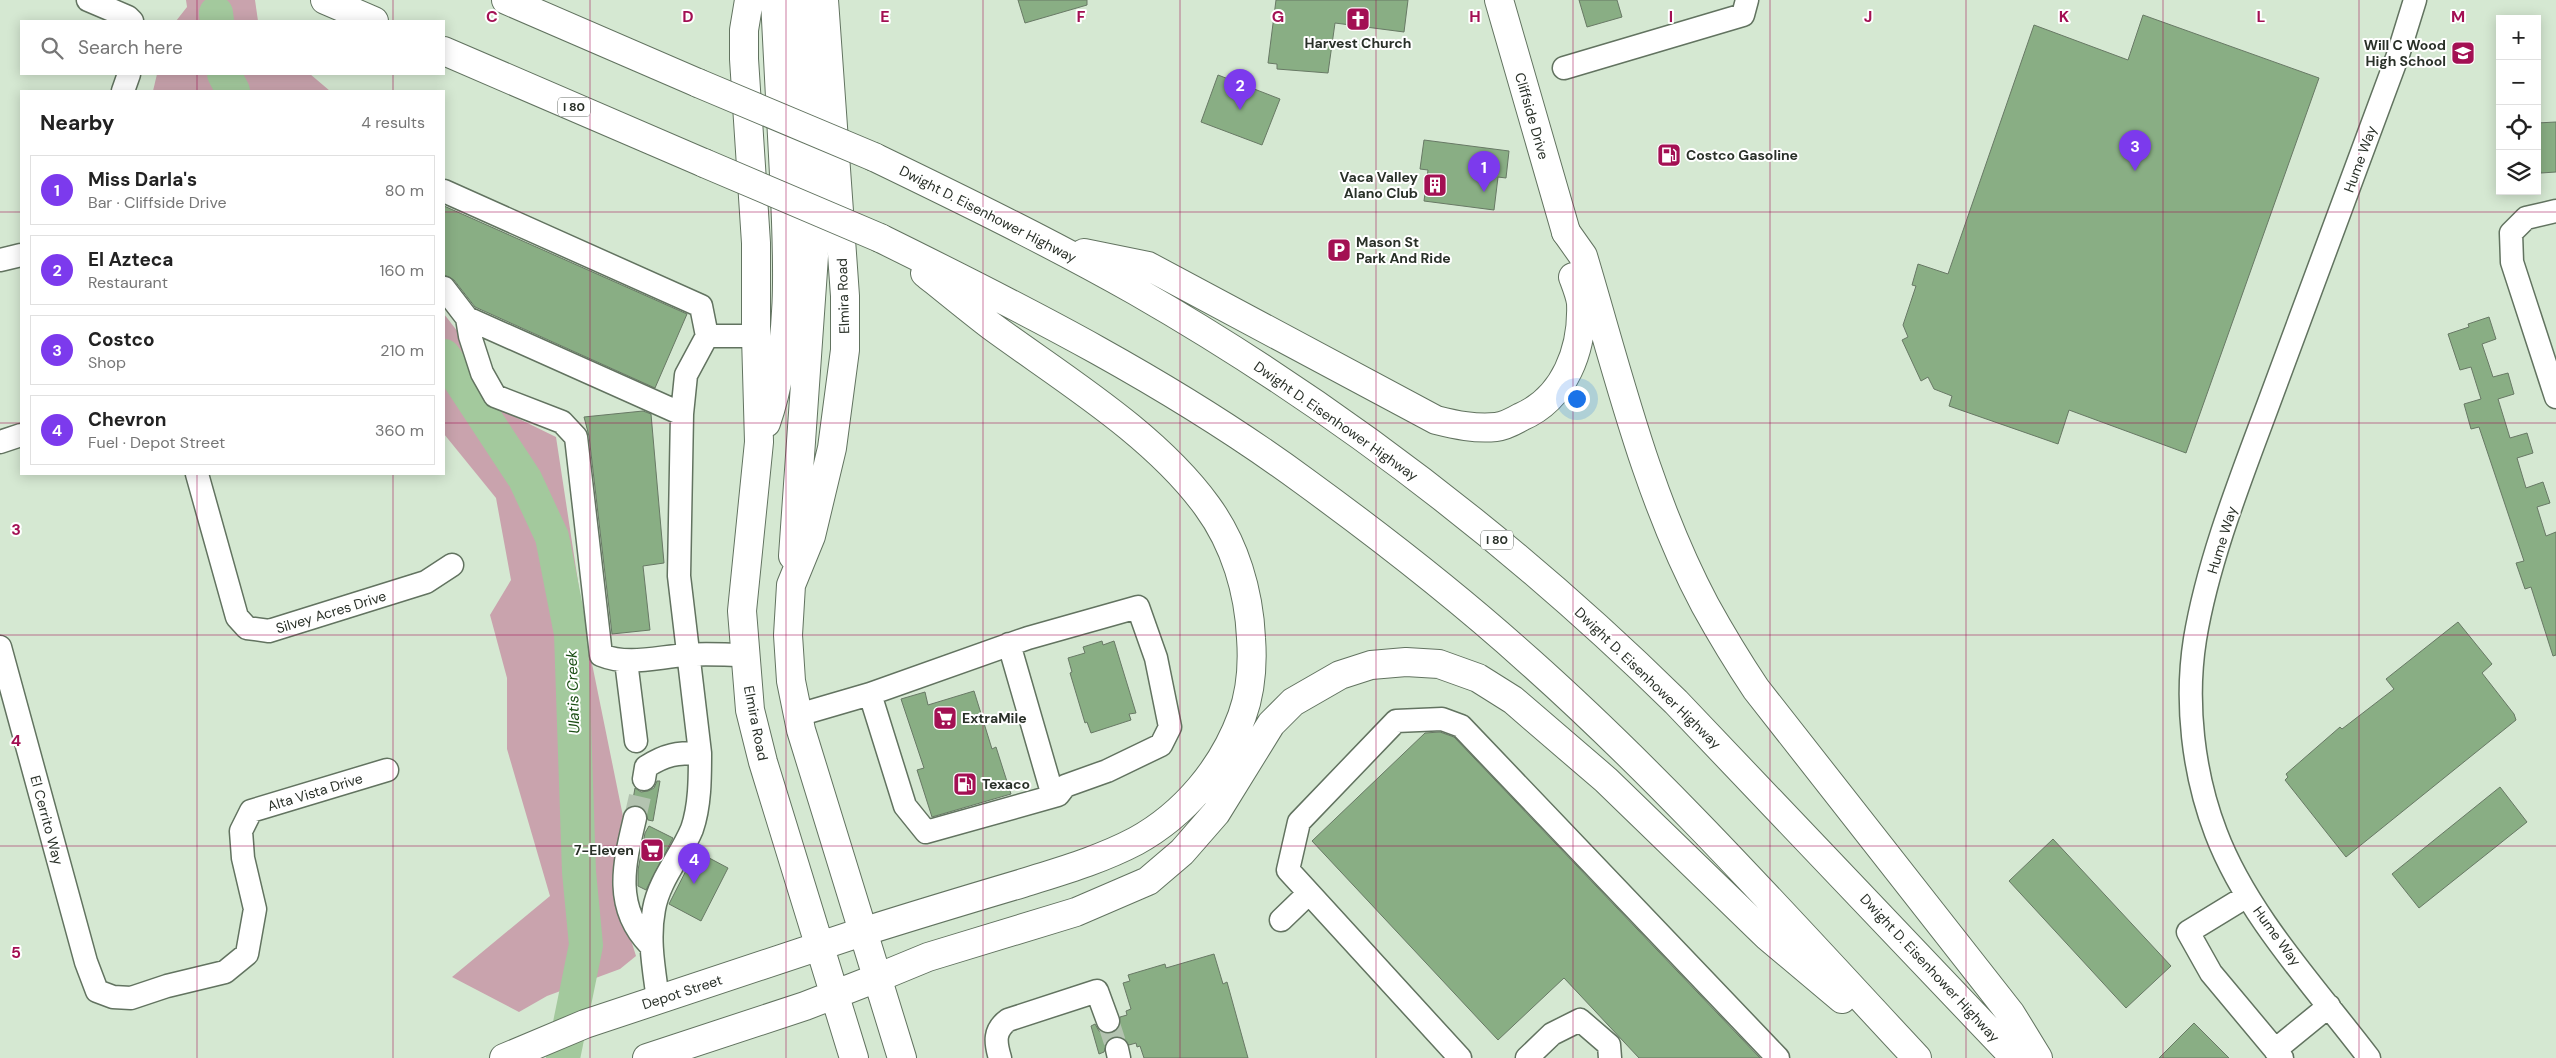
<!DOCTYPE html>
<meta charset="utf-8">
<style>
body{margin:0;font-family:"DM Sans",sans-serif;background:#f6f6f6;color:#222}
.controls{position:absolute;right:15px;top:15px;display:grid;overflow:hidden;border-radius:0px;box-shadow:0 2px 12px #0003}
.controls button{width:45px;height:45px;display:grid;place-items:center;padding:0;border:0;border-bottom:1px solid #e0e0e0;background:#fff;color:#222;font:25px sans-serif}
.you{position:absolute;left:1576px;top:398px;width:18px;height:18px;margin:-12px;border:4px solid #fff;border-radius:50%;background:#1a73e8;box-shadow:0 0 0 8px #1a73e833}
.badge{display:grid;place-items:center;width:32px;height:32px;border-radius:50%;background:#7c3aed;color:#fff;font-size:16px;font-weight:700}
.pin{position:absolute;translate:-50% -41px;filter:drop-shadow(0 1px 2px #0008)}
.pin::after{content:'';position:absolute;top:26px;width:18px;height:15px;background:inherit;clip-path:polygon(0 0,100% 0,50% 100%)}
.list{margin:0;padding:0;list-style:none}
h2{display:flex;justify-content:space-between;align-items:center;height:65px;margin:0;padding:0 20px;font-size:21px}
h2 small{font-size:16px;font-weight:400;color:#767676}
.list li{display:grid;grid-template-columns:32px 1fr auto;gap:15px;align-items:center;box-sizing:border-box;height:70px;margin:0 10px 10px;padding:0 10px;border:1px solid #e0e0e0;border-radius:0px}
.list b{display:block;font-size:19px;white-space:nowrap}
.list p{margin:0;font-size:16px;white-space:nowrap;color:#767676}
.list em{font-size:16px;font-style:normal;color:#767676}
.icon{flex:none;width:28px;height:28px;fill:none;stroke:currentColor;stroke-width:2;stroke-linecap:round;stroke-linejoin:round}
.map{position:relative;flex:none;width:2556px;height:1058px;overflow:hidden}
.search{position:absolute;background:#fff;box-shadow:0 2px 12px #0003;left:20px;top:20px;width:425px;height:55px;display:flex;align-items:center;gap:12px;box-sizing:border-box;padding:0 18px;border-radius:0px;color:#767676;font-size:19px}
.panel{position:absolute;background:#fff;box-shadow:0 2px 12px #0003;left:20px;top:90px;width:425px;height:385px;border-radius:0px}
.map>svg:first-child{display:block}
.green{fill:#c9a3ad}
.lines{fill:none;stroke-linecap:round;stroke-linejoin:round}
.stream{stroke:#a3c99d;stroke-width:5.5}
.river{stroke:#a3c99d;stroke-width:34}
.building{fill:#89ae84;stroke:#687965}
.minor-tunnel{stroke:#b3c3b0;stroke-width:22;stroke-dasharray:22 11;stroke-linecap:butt}
.minor-casing{stroke:#627360;stroke-width:25}
.major-casing{stroke:#627360;stroke-width:30}
.highway-casing{stroke:#627360;stroke-width:30}
.minor{stroke:#fff;stroke-width:22}
.major{stroke:#fff;stroke-width:28}
.highway{stroke:#fff;stroke-width:28}
.highway-bridge-casing{stroke:#627360;stroke-width:30;stroke-linecap:butt}
.highway-bridge{stroke:#fff;stroke-width:28}
.grid{fill:none;stroke:#a31053;stroke-width:1;stroke-opacity:0.55}
.labels{text-anchor:middle;dominant-baseline:central;stroke-width:4;stroke-linejoin:round;paint-order:stroke}
.shield{fill:#fff;stroke:#696e68;stroke-width:1}
.shield-label{font-size:12px;font-weight:bold;fill:#293028}
.poi-label{font-size:14px;font-weight:bold;fill:#293028;stroke:#fff;text-anchor:start}
.street-label{font-size:14px;fill:#293028;stroke:#fff}
.water-label{font-size:15px;font-style:italic;fill:#1c4f15;stroke:#fff}
.grid-label{font-size:16px;text-anchor:middle;font-weight:bold;fill:#a31053;stroke:#fff;stroke-width:4;stroke-linejoin:round;paint-order:stroke}
</style>
<div class="map">
<svg width="2556" height="1058" viewBox="0 0 2556 1058">
<rect width="100%" height="100%" fill="#d5e8d2"/>
<path class="green" d="M 186,0 L 255,0 L 258,21 L 176,21 L 187,7 Z
M 157,74 L 310,74 L 330,91 L 153,91 Z
M 444,314 L 458,332 L 505,412 L 556,437 L 586,634 L 626,831 L 623,833 L 612,879 L 636,956 L 620,969 L 547,996 L 519,1012 L 452,977 L 550,896 L 507,749 L 507,678 L 490,615 L 511,580 L 496,498 L 444,434 Z"/>
<g class="lines">
<path class="stream" d="M 216,13 L 217,0"/>
<path class="river" d="M 216,13 L 217,21
M 224,74 L 233,91
M 444,356 L 525,479 L 552,537 L 571,634 L 579,872 L 586,945 L 563,1058"/>
</g>
<path class="building" d="M 1018,0 L 1087,0 L 1087,5 L 1025,23 Z
M 1276,0 L 1408,0 L 1404,32 L 1335,23 L 1328,73 L 1277,69 L 1277,64 L 1268,63 Z
M 1579,0 L 1617,0 L 1622,17 L 1587,27 Z
M 2143,15 L 2319,78 L 2186,453 L 2069,410 L 2058,444 L 1949,406 L 1952,396 L 1934,389 L 1928,377 L 1921,381 L 1902,340 L 1908,337 L 1903,325 L 1916,286 L 1912,285 L 1918,264 L 1948,274 L 2034,25 L 2128,60 Z
M 1218,75 L 1280,99 L 1262,145 L 1201,122 Z
M 2556,122 L 2556,172 L 2541,173 L 2537,154 L 2537,123 Z
M 1424,140 L 1509,151 L 1506,178 L 1498,177 L 1494,210 L 1424,201 L 1428,170 L 1420,169 Z
M 444,206 L 687,314 L 655,388 L 475,307 L 454,280 L 444,275 Z
M 2489,317 L 2496,339 L 2482,344 L 2493,377 L 2508,373 L 2514,394 L 2498,399 L 2510,438 L 2527,433 L 2533,453 L 2517,458 L 2526,488 L 2543,482 L 2550,503 L 2537,507 L 2546,536 L 2556,532 L 2556,655 L 2553,656 L 2531,587 L 2525,589 L 2516,563 L 2524,561 L 2479,427 L 2471,429 L 2464,404 L 2481,399 L 2471,367 L 2460,370 L 2448,334 L 2469,327 L 2468,324 Z
M 643,411 L 651,414 L 664,563 L 643,566 L 650,630 L 612,634 L 589,436 L 584,417 Z
M 2458,622 L 2492,664 L 2482,673 L 2514,714 L 2516,720 L 2346,857 L 2285,780 L 2288,777 L 2286,774 L 2340,727 L 2342,729 L 2394,689 L 2386,679 Z
M 1102,641 L 1103,645 L 1114,641 L 1136,713 L 1129,714 L 1131,720 L 1091,733 L 1087,722 L 1085,723 L 1070,673 L 1072,672 L 1068,658 L 1085,653 L 1083,647 Z
M 974,691 L 992,749 L 996,747 L 1011,794 L 932,817 L 917,770 L 924,768 L 901,699 L 925,692 L 928,705 Z
M 1440,732 L 1454,737 L 1760,1058 L 1639,1058 L 1564,978 L 1498,1040 L 1312,841 L 1425,733 Z
M 657,781 L 660,781 L 653,821 L 648,820 L 644,808 L 632,805 L 635,788 L 641,792 L 648,791 L 654,788 Z
M 2500,787 L 2527,822 L 2419,908 L 2392,874 Z
M 649,826 L 673,838 L 646,890 L 638,886 L 638,870 L 645,833 Z
M 2053,839 L 2171,966 L 2126,1008 L 2009,881 Z
M 696,851 L 728,868 L 701,921 L 669,904 Z
M 1214,954 L 1223,984 L 1227,982 L 1248,1058 L 1144,1058 L 1140,1046 L 1137,1047 L 1136,1043 L 1129,1045 L 1121,1037 L 1115,1036 L 1108,1040 L 1104,1052 L 1099,1054 L 1091,1026 L 1095,1024 L 1099,1031 L 1106,1034 L 1118,1029 L 1120,1017 L 1127,1015 L 1126,1011 L 1131,1009 L 1123,983 L 1130,981 L 1128,975 L 1165,964 L 1166,968 Z
M 2194,1023 L 2229,1058 L 2159,1058 Z"/>
<g class="lines">
<path class="minor-tunnel" d="M 635,818 L 644,779
M 1108,1021 L 1117,1049"/>
<g class="minor-casing">
<path id="minor" d="M 88,0 L 128,17 L 132,21
M 1564,68 L 1743,15 L 1747,0
M 123,91 L 129,74
M 444,191 L 701,306 L 707,336
M 2556,211 L 2526,218 L 2511,233 L 2512,262 L 2556,397
M 0,260 L 21,255
M 444,288 L 467,318 L 682,414
M 467,318 L 470,336 L 482,373 L 495,396 L 562,422 L 576,437 L 601,655 C 628,666 657,657 686,655 C 705,653 725,655 744,655
M 0,442 L 21,435
M 197,474 L 237,617 L 247,628 L 269,631 L 426,582 L 452,565
M 1009,644 L 1053,796
M 0,647 L 86,962 L 97,991 L 113,997 L 131,998 L 167,986 L 225,972 L 247,954 L 255,909 L 243,858 L 241,831 L 251,811 L 387,770
M 626,661 L 636,741
M 798,715 L 870,694 L 905,806 L 926,832 L 1058,795 L 1065,786 L 1107,771 L 1161,745 L 1170,727 L 1156,658 L 1138,607 L 1028,638 L 870,694
M 644,779 L 646,767 C 666,754 677,753 700,753
M 635,818 C 624,864 613,907 650,945
M 2247,896 L 2188,932 L 2211,973 L 2282,1058
M 1281,920 L 1309,893
M 658,1000 C 654,969 648,940 654,909 C 659,880 681,856 692,829 C 700,806 700,778 700,753 L 679,576 L 682,414 L 686,375 L 707,336 L 756,336
M 1117,1049 L 1119,1058
M 2275,1050 L 2329,1006
M 1000,1058 C 995,1042 994,1030 1008,1020 L 1097,991 L 1108,1021
M 1460,1058 L 1288,870 L 1299,822 L 1396,721 L 1442,719 L 1461,726 L 1778,1058
M 1527,1058 L 1552,1034 L 1580,1020 L 1609,1045 L 1610,1058
M 2369,1058 C 2316,988 2247,915 2216,833 C 2193,773 2185,702 2195,639 C 2209,555 2245,468 2274,389 C 2315,277 2357,166 2398,55 L 2415,0"/>
</g>
<g class="major-casing">
<path id="major" d="M 749,0 L 744,30 L 744,59 L 756,243 L 756,336 L 759,442 L 742,611 L 750,710 L 763,762 L 854,1058
M 824,0 L 845,296 L 845,350 L 832,448 L 811,536 L 791,585 L 788,635 L 791,681 L 801,730 L 902,1058
M 1499,0 L 1566,232
M 766,423 C 793,345 788,257 784,175 C 781,116 778,58 775,0
M 793,556 L 814,256 L 803,0
M 504,1058 L 585,1024 L 862,932
M 647,1058 L 805,1006 L 877,978"/>
</g>
<g class="highway-casing">
<path id="highway" d="M 325,0 L 374,21
M 506,0 L 698,83
M 444,51 L 704,163
M 874,157 C 963,200 1051,243 1136,291 C 1333,404 1514,543 1676,702 L 2015,1058
M 1566,232 L 1583,256 C 1618,373 1647,496 1705,605 C 1721,634 1738,662 1756,689 L 2011,1014 L 2038,1058
M 880,238 C 1026,310 1172,384 1304,481 C 1381,537 1457,596 1529,661 C 1667,784 1791,923 1917,1058
M 1084,253 L 1148,266 L 1436,420 C 1456,425 1475,429 1496,427 C 1505,426 1514,421 1521,417 C 1565,398 1583,349 1581,303 C 1580,295 1576,285 1573,277
M 862,932 C 916,915 969,899 1023,883 C 1061,871 1100,860 1136,841 C 1185,814 1223,768 1242,716 C 1251,691 1253,665 1251,638 C 1249,592 1235,544 1207,506 C 1154,433 1062,378 990,325 C 968,308 946,290 925,273
M 877,978 L 928,957 L 1076,912 L 1148,881 L 1182,852 L 1216,813 L 1271,724 L 1293,702 L 1340,675 L 1371,665 L 1406,662 L 1439,664 L 1478,678 L 1513,700 L 1606,780 L 1767,936 L 1842,999"/>
</g>
<use href="#minor" class="minor"/>
<use href="#major" class="major"/>
<use href="#highway" class="highway"/>
<g class="highway-bridge-casing">
<path id="highway-bridge" d="M 698,83 L 874,157
M 704,163 L 880,238"/>
</g>
<use href="#highway-bridge" class="highway-bridge"/>
</g>
<path class="grid" d="M 197,0 L 197,21M 393,0 L 393,21M 590,0 L 590,1058M 786,0 L 786,1058M 983,0 L 983,1058M 1180,0 L 1180,1058M 1376,0 L 1376,1058M 1573,0 L 1573,1058M 1770,0 L 1770,1058M 1966,0 L 1966,1058M 2163,0 L 2163,1058M 2359,0 L 2359,1058M 197,74 L 197,91M 393,74 L 393,91M 0,212 L 21,212M 444,212 L 2556,212M 0,423 L 21,423M 444,423 L 2556,423M 197,474 L 197,1058M 393,474 L 393,1058M 0,635 L 2556,635M 0,846 L 2556,846"/>
<defs>
<g id="church-square" transform="scale(1.25)"><rect x="-9" y="-9" width="18" height="18" rx="4" fill="#a31053" stroke="#fff"/><path d="M-1.2-6h2.4v3.5h3.3v2.4h-3.3V6h-2.4V-.1h-3.3v-2.4h3.3Z" fill="#fff"/></g>
<g id="school-square" transform="scale(1.25)"><rect x="-9" y="-9" width="18" height="18" rx="4" fill="#a31053" stroke="#fff"/><path d="M0-5L7-2L0 1L-7-2ZM-4 1L0 2.5L4 1V4Q0 6-4 4Z" fill="#fff"/></g>
<g id="fuel-square" transform="scale(1.25)"><rect x="-9" y="-9" width="18" height="18" rx="4" fill="#a31053" stroke="#fff"/><path d="M-5.5-6h7V0h2V4h1.3V-2.5L3-4.5l.8-.8L6-3V5H2.5V1h-1V6h-7ZM-4.2-4.7v3.2H.2V-4.7Z" fill="#fff"/></g>
<g id="building-square" transform="scale(1.25)"><rect x="-9" y="-9" width="18" height="18" rx="4" fill="#a31053" stroke="#fff"/><path d="M-4-6H4V6H1V3H-1V6H-4ZM-2.5-4.3h1.7v1.8h-1.7ZM.8-4.3h1.7v1.8H.8ZM-2.5-1h1.7V.8h-1.7ZM.8-1h1.7V.8H.8Z" fill="#fff"/></g>
<g id="parking-square" transform="scale(1.25)"><rect x="-9" y="-9" width="18" height="18" rx="4" fill="#a31053" stroke="#fff"/><path d="M-3.5-5.5H1a3.5 3.5 0 0 1 0 7H-1V5.5H-3.5ZM-1-3.4V-.6H.8a1.4 1.4 0 0 0 0-2.8Z" fill="#fff"/></g>
<g id="supermarket-square" transform="scale(1.25)"><rect x="-9" y="-9" width="18" height="18" rx="4" fill="#a31053" stroke="#fff"/><path d="M-6-5.5h2.5l.6 2H6L4.5 2H-2.5L-4.4-4H-6ZM-1.5 3.2a1.3 1.3 0 1 0 .1 0ZM3 3.2a1.3 1.3 0 1 0 .1 0Z" fill="#fff"/></g>
</defs>
<g fill-rule="evenodd">
<use href="#church-square" x="1358" y="19"/>
<use href="#school-square" x="2463" y="53"/>
<use href="#fuel-square" x="1669" y="155"/>
<use href="#building-square" x="1435" y="185"/>
<use href="#parking-square" x="1339" y="250"/>
<use href="#supermarket-square" x="945" y="718"/>
<use href="#fuel-square" x="965" y="784"/>
<use href="#supermarket-square" x="652" y="850"/>
</g>
<g class="labels">
<g class="shield">
<rect x="558" y="97.5" width="32" height="19" rx="4"/>
<rect x="1481" y="530.5" width="32" height="19" rx="4"/>
</g>
<g class="shield-label">
<text x="574" y="107">I 80</text>
<text x="1497" y="540">I 80</text>
</g>
<g class="poi-label">
<text x="1358" y="43" text-anchor="middle">Harvest Church</text>
<text x="2446" y="45" text-anchor="end">Will C Wood<tspan x="2446" dy="16">High School</tspan></text>
<text x="1686" y="155">Costco Gasoline</text>
<text x="1418" y="177" text-anchor="end">Vaca Valley<tspan x="1418" dy="16">Alano Club</tspan></text>
<text x="1356" y="242">Mason St<tspan x="1356" dy="16">Park And Ride</tspan></text>
<text x="962" y="718">ExtraMile</text>
<text x="982" y="784">Texaco</text>
<text x="634" y="850" text-anchor="end">7-Eleven</text>
</g>
<g class="street-label">
<text transform="translate(1532 116) rotate(74)">Cliffside Drive</text>
<text transform="translate(2360 159) rotate(-70)">Hume Way</text>
<text transform="translate(988 214) rotate(27)">Dwight D. Eisenhower Highway</text>
<text transform="translate(843 296) rotate(-92)">Elmira Road</text>
<text transform="translate(1336 421) rotate(35)">Dwight D. Eisenhower Highway</text>
<text transform="translate(2222 540) rotate(-73)">Hume Way</text>
<text transform="translate(331 612) rotate(-17)">Silvey Acres Drive</text>
<text transform="translate(1648 678) rotate(44)">Dwight D. Eisenhower Highway</text>
<text transform="translate(756 723) rotate(79)">Elmira Road</text>
<text transform="translate(315 792) rotate(-17)">Alta Vista Drive</text>
<text transform="translate(47 820) rotate(75)">El Cerrito Way</text>
<text transform="translate(2277 936) rotate(54)">Hume Way</text>
<text transform="translate(1930 968) rotate(47)">Dwight D. Eisenhower Highway</text>
<text transform="translate(682 992) rotate(-18)">Depot Street</text>
</g>
<g class="water-label">
<text transform="translate(573 692) rotate(-92)">Ulatis Creek</text>
</g>
</g>
<g class="grid-label">
<text x="492" y="22">C</text>
<text x="688" y="22">D</text>
<text x="885" y="22">E</text>
<text x="1081" y="22">F</text>
<text x="1278" y="22">G</text>
<text x="1475" y="22">H</text>
<text x="1671" y="22">I</text>
<text x="1868" y="22">J</text>
<text x="2064" y="22">K</text>
<text x="2261" y="22">L</text>
<text x="2458" y="22">M</text>
<text x="16" y="535">3</text>
<text x="16" y="746">4</text>
<text x="16" y="958">5</text>
</g>
</svg>
<div class="controls">
<button>+</button>
<button>−</button>
<button><svg class="icon" aria-label="locate" viewBox="0 0 24 24"><circle cx="12" cy="12" r="6"/><path d="M12 2v4M12 18v4M2 12h4M18 12h4"/></svg></button>
<button><svg class="icon" aria-label="layers" viewBox="0 0 24 24"><path d="M12 4l9 5-9 5-9-5zM3 14l9 5 9-5"/></svg></button>
</div>
<div class="you"></div>
<div class="pin badge" style="left:1484px;top:192px">1</div>
<div class="pin badge" style="left:1240px;top:110px">2</div>
<div class="pin badge" style="left:2135px;top:171px">3</div>
<div class="pin badge" style="left:694px;top:884px">4</div>
<div class="search"><svg class="icon" aria-label="search" viewBox="0 0 24 24"><circle cx="10" cy="10" r="6"/><path d="M15 15l6 6"/></svg>Search here</div>
<section class="panel">
<h2>Nearby<small>4 results</small></h2>
<ul class="list">
<li><span class="badge">1</span><div><b>Miss Darla's</b><p>Bar · Cliffside Drive</p></div><em>80 m</em></li>
<li><span class="badge">2</span><div><b>El Azteca</b><p>Restaurant</p></div><em>160 m</em></li>
<li><span class="badge">3</span><div><b>Costco</b><p>Shop</p></div><em>210 m</em></li>
<li><span class="badge">4</span><div><b>Chevron</b><p>Fuel · Depot Street</p></div><em>360 m</em></li>
</ul>
</section>
</div>
